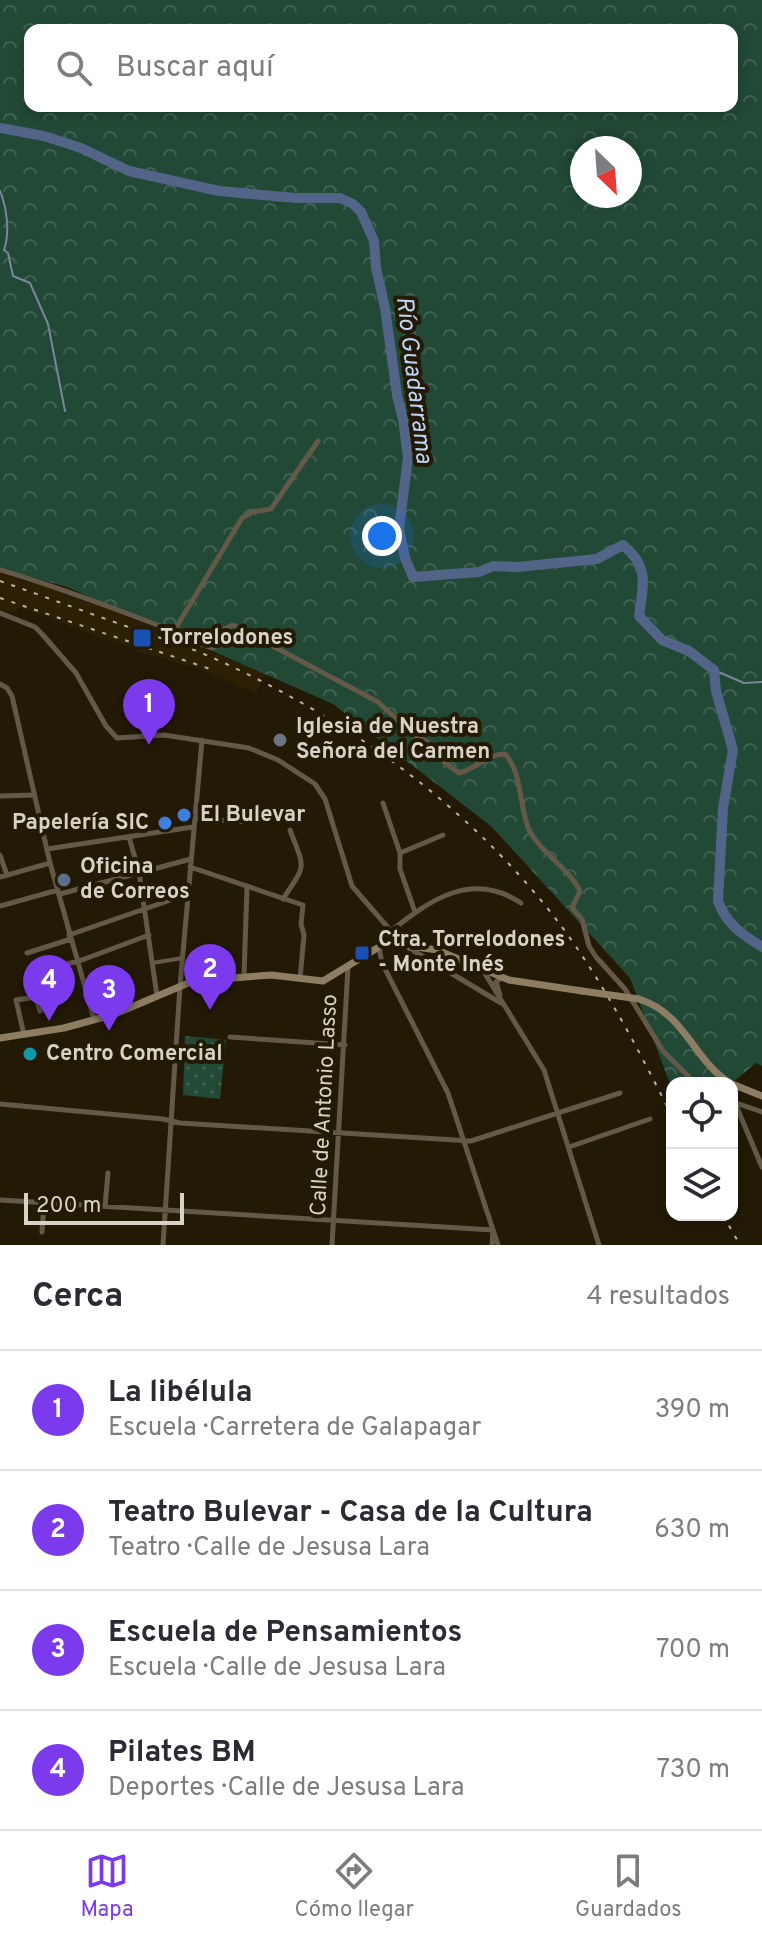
<!DOCTYPE html>
<html lang="es">
<meta charset="utf-8">
<style>
body{margin:0;font-family:Overpass,sans-serif;background:#f2f2f3;color:#2b2b33}
.controls{position:absolute;right:24px;bottom:24px;display:grid;overflow:hidden;border-radius:16px;box-shadow:0 4px 12px #0003}
.controls button{width:72px;height:72px;display:grid;place-items:center;padding:0;border:0;border-bottom:2px solid #e1e1e2;background:#fff;color:#2b2b33;font:40px sans-serif}
.compass{position:absolute;left:570px;top:136px;width:72px;height:72px;border-radius:50%;background:#fff;box-shadow:0 4px 12px #0003;rotate:155deg}
.scale{position:absolute;left:24px;bottom:20px;width:160px;box-sizing:border-box;padding-left:8px;border:4px solid #d7d2c5;border-top:0;font-size:22px;line-height:28px;white-space:nowrap;color:#d7d2c5;-webkit-text-stroke:6px #231a05;paint-order:stroke}
.you{position:absolute;left:382px;top:536px;width:28px;height:28px;margin:-20px;border:6px solid #fff;border-radius:50%;background:#1a73e8;box-shadow:0 0 0 12px #1a73e833}
.badge{display:grid;place-items:center;width:52px;height:52px;border-radius:50%;background:#7c3aed;color:#fff;font-size:26px;font-weight:700}
.pin{position:absolute;translate:-50% -66px;filter:drop-shadow(0 2px 4px #0008)}
.pin::after{content:'';position:absolute;top:42px;width:28px;height:24px;background:inherit;clip-path:polygon(0 0,100% 0,50% 100%)}
.list{margin:0;padding:0;list-style:none}
h2{display:flex;justify-content:space-between;align-items:center;height:104px;margin:0;padding:0 32px;font-size:34px}
h2 small{font-size:26px;font-weight:400;color:#7c7c81}
.list li{display:grid;grid-template-columns:52px 1fr auto;gap:24px;align-items:center;box-sizing:border-box;height:120px;padding:0 32px;border-top:2px solid #e1e1e2}
.list b{display:block;font-size:30px;white-space:nowrap}
.list p{margin:0;font-size:26px;white-space:nowrap;color:#7c7c81}
.list em{font-size:26px;font-style:normal;color:#7c7c81}
.icon{flex:none;width:44px;height:44px;fill:none;stroke:currentColor;stroke-width:2;stroke-linecap:round;stroke-linejoin:round}
.map{position:relative;flex:none;width:762px;height:1245px;overflow:hidden}
.search{position:absolute;background:#fff;box-shadow:0 4px 12px #0003;left:24px;right:24px;top:24px;height:88px;display:flex;align-items:center;gap:20px;box-sizing:border-box;padding:0 28px;border-radius:16px;color:#7c7c81;font-size:30px}
.sheet{height:584px;background:#fff}
nav{display:flex;justify-content:space-around;align-items:center;box-sizing:border-box;height:112px;border-top:2px solid #e1e1e2;background:#fff;font-size:22px;color:#7c7c81}
nav a{display:grid;justify-items:center;gap:4px}
nav .on{color:#7c3aed}
.map>svg:first-child{display:block}
.built{fill:#2b2003}
.grass{fill:url(#grass-dots)}
.forest{fill:url(#forest-crowns);fill-rule:evenodd}
.lines{fill:none;stroke-linecap:round;stroke-linejoin:round}
.stream{stroke:#7a869b;stroke-width:2}
.river{stroke:#526589;stroke-width:10}
.pedestrian{stroke:#645949;stroke-width:4}
.minor{stroke:#645949;stroke-width:5}
.secondary{stroke:#8d7d63;stroke-width:7}
.rail{stroke:#bab4a6;stroke-width:2;stroke-dasharray:4 8;stroke-linecap:butt}
.secondary-bridge{stroke:#8d7d63;stroke-width:7}
.transit-dot{fill:#1a4fb4;stroke:#231a05;stroke-width:3}
.worship-dot{fill:#6b7280;stroke:#231a05;stroke-width:3}
.shop-dot{fill:#3f7fe0;stroke:#231a05;stroke-width:3}
.service-dot{fill:#5c6f8a;stroke:#231a05;stroke-width:3}
.culture-dot{fill:#0f9aa8;stroke:#231a05;stroke-width:3}
.labels{text-anchor:middle;dominant-baseline:central;stroke-width:8;stroke-linejoin:round;paint-order:stroke}
.poi-label{font-size:22px;font-weight:bold;fill:#d7d2c5;stroke:#231a05;text-anchor:start}
.street-label{font-size:22px;fill:#d7d2c5;stroke:#231a05}
.water-label{font-size:24px;font-style:italic;fill:#c0d3f8;stroke:#231a05}
</style>
<div class="map">
<svg width="762" height="1245" viewBox="0 0 762 1245">
<defs>
<pattern id="grass-dots" width="8" height="8" patternUnits="userSpaceOnUse" patternTransform="scale(2)"><rect width="8" height="8" fill="#224936"/><path d="M2 2h.1M6 6h.1" fill="none" stroke="#416252" stroke-width="1.8" stroke-linecap="round"/></pattern>
<pattern id="forest-crowns" width="20" height="18" patternUnits="userSpaceOnUse" patternTransform="scale(2)"><rect width="20" height="18" fill="#224936"/><path d="M2 6a3 3 0 1 1 6 0M12 15a3 3 0 1 1 6 0" fill="none" stroke="#416252"/></pattern>
</defs>
<rect width="100%" height="100%" fill="#231a05"/>
<path class="built" d="M 0,574 L 46,586 L 98,604 L 265,674 L 256,694 L 203,670 L 143,653 L 19,607 L 16,614 L 4,611 L 0,609 Z"/>
<path class="grass" d="M 185,1036 L 226,1040 L 220,1099 L 183,1095 Z"/>
<path class="forest" d="M 0,0 L 762,0 L 762,1066 L 756,1063 L 732,1083 L 672,1083 L 672,1089 L 630,978 L 492,827 L 333,704 L 67,587 L 0,568 ZM 30,30 L 732,30 L 732,106 L 30,106 ZM 582,148 L 630,148 L 630,196 L 582,196 Z"/>
<g class="lines">
<path class="stream" d="M 0,191 C 7,208 10,233 4,250 L 8,253 L 13,276 L 30,283 L 48,324 L 65,411
M 714,670 L 744,683 L 762,682"/>
<path class="river" d="M 0,128 L 44,136 L 81,148 L 129,171 L 219,191 L 296,198 L 340,198 L 353,204 L 361,212 L 374,241 L 376,268 L 385,308 L 397,395 L 403,419 L 408,457 L 399,529 L 405,558 L 413,577 L 479,572 L 493,566 L 517,567 L 597,559 L 623,545 C 650,567 643,585 639,616 L 662,640 L 689,651 L 714,670 L 716,691 L 733,750 L 723,808 L 718,901 C 726,924 742,934 762,947"/>
<path class="pedestrian" d="M 152,963 L 183,958"/>
<path class="minor" d="M 0,570 C 53,585 104,605 155,624 C 174,631 193,643 213,648 L 218,643 L 224,629 L 233,625 L 378,702 L 412,733 L 435,747 L 444,762 L 459,773 C 476,769 487,754 505,754 C 522,772 519,804 528,827 C 537,850 568,867 580,891 L 572,908 L 582,919 L 589,946 L 596,957 L 625,989 L 663,1051 L 695,1083
M 0,613 L 35,627 L 42,634 L 76,673 L 106,726 L 117,738 L 164,735 L 249,748 L 278,760 L 315,784 L 325,799 L 352,886 L 391,931 L 391,943
M 174,631 L 242,518 L 252,512 L 271,509 L 318,441
M 0,684 L 7,688 L 12,696 L 50,863 L 94,1019
M 0,796 L 34,795
M 383,803 L 400,853 L 400,869 L 415,912
M 194,818 L 248,822
M 129,837 L 139,872 L 157,996
M 47,849 L 193,827
M 400,853 L 443,835
M 0,855 L 7,875
M 190,867 L 303,905 L 301,924 L 304,935 L 300,979
M 0,877 L 50,863
M 60,894 L 191,859
M 283,899 C 307,863 305,870 290,830
M 0,906 L 58,890
M 391,931 C 430,900 472,870 521,903
M 69,935 L 188,894
M 407,947 L 501,1003
M 379,948 L 382,963 L 448,1093 L 498,1245
M 27,953 L 71,939
M 48,969 L 82,960 L 149,935
M 484,972 L 544,1070 L 599,1245
M 244,976 L 247,887
M 500,995 L 496,982 L 502,977
M 24,1035 L 16,1000 L 36,997 L 40,1011
M 230,1037 L 345,1045
M 735,1103 L 762,1167
M 736,1103 L 762,1112
M 0,1104 L 163,1119 L 180,1123 L 471,1141 L 620,1093
M 569,1147 L 650,1119
M 0,1200 L 493,1230 L 492,1245
M 105,1206 L 108,1173
M 42,1232 L 44,1203
M 163,1245 L 180,986 L 202,740
M 332,1245 L 348,967"/>
<path class="secondary" d="M 639,999 C 686,1014 693,1060 730,1083
M 0,1038 L 64,1028 L 115,1014 L 193,981 L 271,975 L 323,981 L 379,947 L 391,943 L 437,950 L 509,980 L 582,991
M 732,1084 L 762,1096"/>
<path class="rail" d="M 0,581 C 40,595 80,610 120,624 C 150,635 181,644 211,657 C 345,717 469,805 559,923 C 604,983 638,1049 672,1116
M 0,598 L 216,671
M 723,1215 L 740,1245"/>
<path class="secondary-bridge" d="M 582,991 L 639,999"/>
</g>
<g class="transit-dot">
<rect x="132" y="628" width="20" height="20" rx="4"/>
<rect x="354" y="945" width="16" height="16" rx="4"/>
</g>
<circle class="worship-dot" cx="280" cy="740" r="8"/>
<g class="shop-dot">
<circle cx="184" cy="815" r="8"/>
<circle cx="165" cy="823" r="8"/>
</g>
<circle class="service-dot" cx="64" cy="880" r="8"/>
<circle class="culture-dot" cx="30" cy="1054" r="8"/>
<g class="labels">
<g class="poi-label">
<text x="160" y="638">Torrelodones</text>
<text x="296" y="727">Iglesia de Nuestra<tspan x="296" dy="25">Señora del Carmen</tspan></text>
<text x="200" y="815">El Bulevar</text>
<text x="149" y="823" text-anchor="end">Papelería SIC</text>
<text x="80" y="867">Oficina<tspan x="80" dy="25">de Correos</tspan></text>
<text x="378" y="940">Ctra. Torrelodones<tspan x="378" dy="25">- Monte Inés</tspan></text>
<text x="46" y="1054">Centro Comercial</text>
</g>
<g class="street-label">
<text transform="translate(325 1105) rotate(-87)">Calle de Antonio Lasso</text>
</g>
<g class="water-label">
<text transform="translate(413 380) rotate(83)">Río Guadarrama</text>
</g>
</g>
</svg>
<div class="controls">
<button><svg class="icon" aria-label="locate" viewBox="0 0 24 24"><circle cx="12" cy="12" r="6"/><path d="M12 2v4M12 18v4M2 12h4M18 12h4"/></svg></button>
<button><svg class="icon" aria-label="layers" viewBox="0 0 24 24"><path d="M12 4l9 5-9 5-9-5zM3 14l9 5 9-5"/></svg></button>
</div>
<svg class="compass" viewBox="-18 -18 36 36"><path d="M0-13l5 13h-10z" fill="#e53935"/><path d="M0 13l5-13h-10z" fill="#7c7c81"/></svg>
<div class="scale">200 m</div>
<div class="you"></div>
<div class="pin badge" style="left:149px;top:745px">1</div>
<div class="pin badge" style="left:210px;top:1010px">2</div>
<div class="pin badge" style="left:109px;top:1031px">3</div>
<div class="pin badge" style="left:49px;top:1021px">4</div>
<div class="search"><svg class="icon" aria-label="search" viewBox="0 0 24 24"><circle cx="10" cy="10" r="6"/><path d="M15 15l6 6"/></svg>Buscar aquí</div>
</div>
<section class="sheet">
<h2>Cerca<small>4 resultados</small></h2>
<ul class="list">
<li><span class="badge">1</span><div><b>La libélula</b><p>Escuela · Carretera de Galapagar</p></div><em>390 m</em></li>
<li><span class="badge">2</span><div><b>Teatro Bulevar - Casa de la Cultura</b><p>Teatro · Calle de Jesusa Lara</p></div><em>630 m</em></li>
<li><span class="badge">3</span><div><b>Escuela de Pensamientos</b><p>Escuela · Calle de Jesusa Lara</p></div><em>700 m</em></li>
<li><span class="badge">4</span><div><b>Pilates BM</b><p>Deportes · Calle de Jesusa Lara</p></div><em>730 m</em></li>
</ul>
</section>
<nav>
<a class="on"><svg class="icon" aria-label="map" viewBox="0 0 24 24"><path d="M3 6l6-2 6 2 6-2v14l-6 2-6-2-6 2zM9 4v14M15 6v14"/></svg>Mapa</a>
<a><svg class="icon" aria-label="directions" viewBox="0 0 24 24"><path d="M12 3l9 9-9 9-9-9zM9 14v-3h6M13 9l2 2-2 2"/></svg>Cómo llegar</a>
<a><svg class="icon" aria-label="saved" viewBox="0 0 24 24"><path d="M7 4h10v16l-5-4-5 4z"/></svg>Guardados</a>
</nav>
